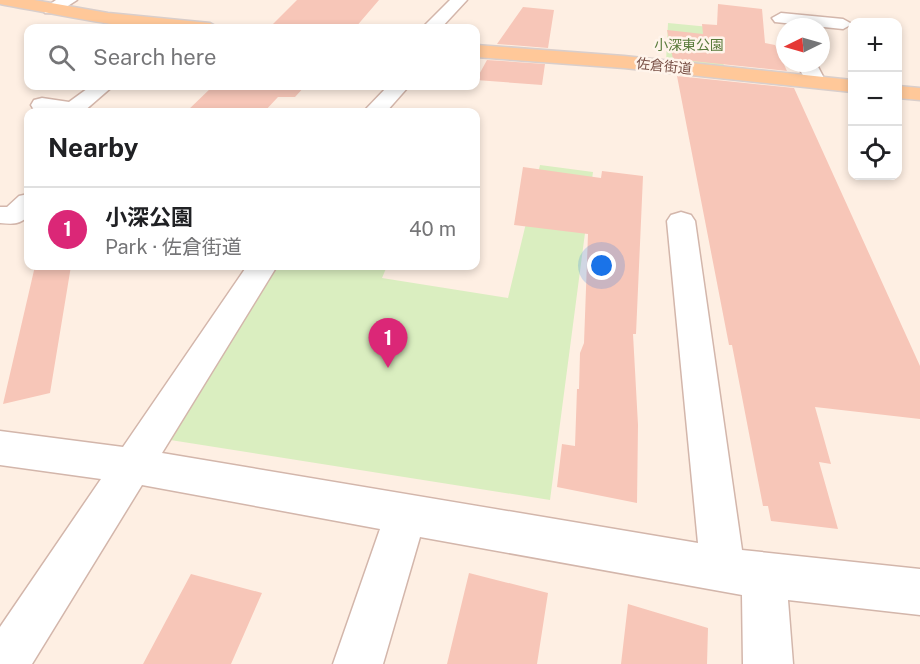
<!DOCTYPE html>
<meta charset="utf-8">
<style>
body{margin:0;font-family:"Public Sans","Noto Sans JP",sans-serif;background:#f2f2f2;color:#202124}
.controls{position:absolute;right:18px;top:18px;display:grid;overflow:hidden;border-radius:12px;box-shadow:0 3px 9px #0003}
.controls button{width:54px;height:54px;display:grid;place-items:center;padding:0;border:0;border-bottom:2px solid #e0e0e0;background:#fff;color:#202124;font:30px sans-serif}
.compass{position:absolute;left:776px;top:18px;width:54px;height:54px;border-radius:50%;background:#fff;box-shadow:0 3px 9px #0003;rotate:265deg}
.you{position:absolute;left:602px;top:266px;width:21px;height:21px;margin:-15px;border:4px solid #fff;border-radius:50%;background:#1a73e8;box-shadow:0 0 0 9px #1a73e833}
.badge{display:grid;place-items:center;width:39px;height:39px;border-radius:50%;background:#db2777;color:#fff;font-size:20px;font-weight:700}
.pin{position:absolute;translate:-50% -50px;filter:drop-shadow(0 2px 3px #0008)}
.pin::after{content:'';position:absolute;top:32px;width:21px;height:18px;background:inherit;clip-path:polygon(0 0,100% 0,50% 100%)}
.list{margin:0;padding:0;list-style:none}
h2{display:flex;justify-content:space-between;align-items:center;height:78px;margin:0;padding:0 24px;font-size:26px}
h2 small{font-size:20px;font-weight:400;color:#757577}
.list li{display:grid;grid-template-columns:39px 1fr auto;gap:18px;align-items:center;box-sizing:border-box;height:84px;padding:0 24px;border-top:2px solid #e0e0e0}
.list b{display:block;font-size:22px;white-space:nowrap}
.list p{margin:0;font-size:20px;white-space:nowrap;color:#757577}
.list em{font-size:20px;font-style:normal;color:#757577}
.icon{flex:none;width:33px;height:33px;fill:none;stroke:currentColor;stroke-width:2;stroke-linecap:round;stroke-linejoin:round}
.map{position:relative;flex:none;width:920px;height:664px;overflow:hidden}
.search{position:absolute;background:#fff;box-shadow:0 3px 9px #0003;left:24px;top:24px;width:456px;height:66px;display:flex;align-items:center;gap:15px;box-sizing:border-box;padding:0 21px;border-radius:12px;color:#757577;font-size:22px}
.panel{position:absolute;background:#fff;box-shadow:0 3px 9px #0003;left:24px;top:108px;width:456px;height:162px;border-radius:12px}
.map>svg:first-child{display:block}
.green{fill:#daeec0}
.building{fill:#f7c6b8}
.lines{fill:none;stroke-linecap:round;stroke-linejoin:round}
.minor-casing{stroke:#d3b6ab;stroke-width:3}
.major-casing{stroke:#d9cecb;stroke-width:3}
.minor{fill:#fff;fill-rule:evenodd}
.major{fill:#ffc899;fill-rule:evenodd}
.labels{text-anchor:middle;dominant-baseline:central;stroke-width:5;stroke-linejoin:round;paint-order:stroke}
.far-park-label{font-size:14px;fill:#587a3a;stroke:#fff4eb}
.far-street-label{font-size:14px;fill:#795046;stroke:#fff4eb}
</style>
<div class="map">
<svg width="920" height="664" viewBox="0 0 920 664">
<rect width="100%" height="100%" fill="#feefe3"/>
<path class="green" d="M 668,23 L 720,28 L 724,68 L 666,62 Z
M 540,165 L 593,172 L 550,500 L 164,439 L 276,266 L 387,266 L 382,278 L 508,298 Z"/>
<path class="building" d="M 297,0 L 379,0 L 355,28 L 269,28 Z
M 718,4 L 762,9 L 765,43 L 775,45 L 787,71 L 673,59 L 667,30 L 703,34 L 702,24 L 717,25 Z
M 523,7 L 554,10 L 548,48 L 497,44 Z
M 487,60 L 545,64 L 542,85 L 476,80 Z
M 677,76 L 794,88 L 920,366 L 920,419 L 815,407 L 831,464 L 819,462 L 838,529 L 771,521 L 768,506 L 763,506 L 732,345 L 729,345 Z
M 213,86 L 305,86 L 295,97 L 278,97 L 264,112 L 186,112 Z
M 523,167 L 601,178 L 602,171 L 643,176 L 636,334 L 633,334 L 638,425 L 637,503 L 557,487 L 562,444 L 575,446 L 577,389 L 579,389 L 580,353 L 584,343 L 588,234 L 514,225 Z
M 35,266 L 71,266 L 50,393 L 3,404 Z
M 469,573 L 548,593 L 537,664 L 447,664 Z
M 191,574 L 262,593 L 231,664 L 143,664 Z
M 628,604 L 708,628 L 707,664 L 621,664 Z"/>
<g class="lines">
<g class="minor-casing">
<path id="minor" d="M 56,0 L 77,0 L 57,13 L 45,13 L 43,9 Z
M 450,0 L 467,0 L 441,28 L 422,28 Z
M 781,13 L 843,19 L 852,24 L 843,29 L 775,22 L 772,18 Z
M 796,63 L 816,63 L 826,82 L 823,86 L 809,86 Z
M 91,86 L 113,86 L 83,112 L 34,110 L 31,105 L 34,100 L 42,98 L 69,102 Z
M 388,86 L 409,86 L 386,112 L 363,112 Z
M 28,194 L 28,216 C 20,225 12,224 0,223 L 0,207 L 7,207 L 19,196 Z
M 681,212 L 691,215 L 695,221 L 742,550 L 920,569 L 920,615 L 788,600 L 793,664 L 743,664 L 742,595 L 420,537 L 383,664 L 333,664 L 380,529 L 142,485 L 32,664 L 0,664 L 0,627 L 101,479 L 0,465 L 0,431 L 123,447 L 247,266 L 277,266 L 162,453 L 698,543 L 667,221 L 671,215 Z"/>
</g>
<g class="major-casing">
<path id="major" d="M 0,0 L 34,0 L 108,13 L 210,23 L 219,28 C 149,36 74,17 5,5 L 0,4 Z
M 476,45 L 624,56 L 852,80 L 852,92 L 624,68 L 476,57 Z
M 898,86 L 920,88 L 920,100 L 898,98 Z"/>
</g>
<use href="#minor" class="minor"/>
<use href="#major" class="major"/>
</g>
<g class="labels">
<g class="far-park-label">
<text x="689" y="45">小深東公園</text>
</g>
<g class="far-street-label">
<text transform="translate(664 66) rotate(6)">佐倉街道</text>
</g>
</g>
</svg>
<div class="controls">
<button>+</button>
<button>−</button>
<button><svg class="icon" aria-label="locate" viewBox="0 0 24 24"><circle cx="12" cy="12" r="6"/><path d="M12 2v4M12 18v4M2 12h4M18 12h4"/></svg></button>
</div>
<svg class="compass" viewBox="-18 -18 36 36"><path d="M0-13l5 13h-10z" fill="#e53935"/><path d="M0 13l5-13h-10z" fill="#757577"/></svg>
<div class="you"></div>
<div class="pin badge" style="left:388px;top:368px">1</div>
<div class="search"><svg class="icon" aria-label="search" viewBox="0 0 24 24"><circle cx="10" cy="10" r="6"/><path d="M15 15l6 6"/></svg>Search here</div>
<section class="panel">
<h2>Nearby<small></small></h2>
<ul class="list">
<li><span class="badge">1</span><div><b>小深公園</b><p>Park · 佐倉街道</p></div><em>40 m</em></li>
</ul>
</section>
</div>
